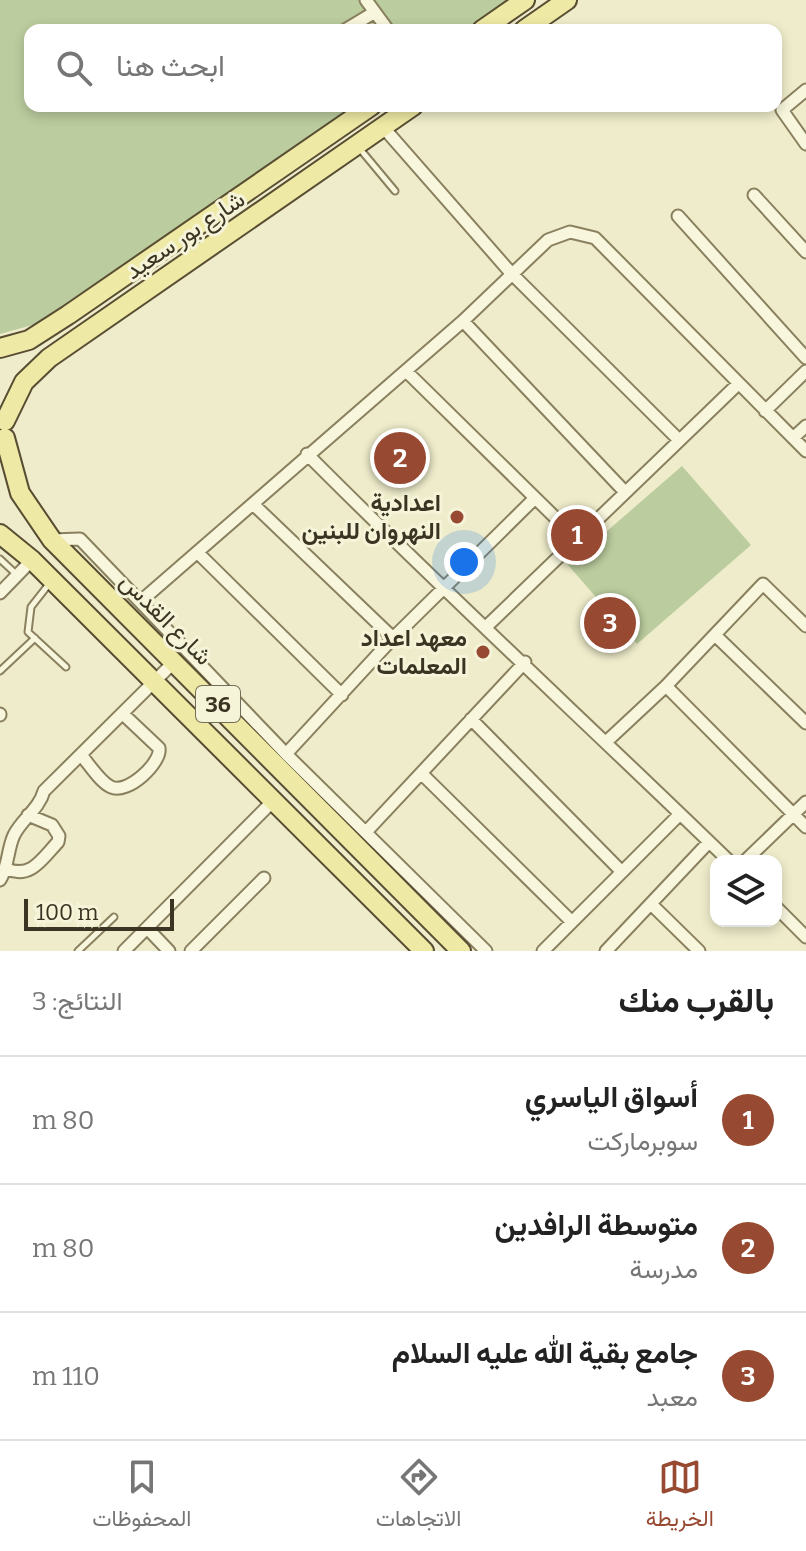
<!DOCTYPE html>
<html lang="ar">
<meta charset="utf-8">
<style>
body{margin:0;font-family:Bitter,Vazirmatn,serif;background:#f2f2f2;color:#222;direction:rtl}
.controls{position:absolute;right:24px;bottom:24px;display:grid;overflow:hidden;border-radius:16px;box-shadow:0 4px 12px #0003}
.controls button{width:72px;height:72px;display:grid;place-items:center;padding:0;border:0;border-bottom:2px solid #e0e0e0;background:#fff;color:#222;font:40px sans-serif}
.scale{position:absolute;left:24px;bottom:20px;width:150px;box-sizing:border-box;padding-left:8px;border:4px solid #3b3422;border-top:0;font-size:22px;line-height:28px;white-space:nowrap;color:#3b3422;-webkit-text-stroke:6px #f5f4d9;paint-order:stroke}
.you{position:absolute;left:464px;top:562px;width:28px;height:28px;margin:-20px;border:6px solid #fff;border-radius:50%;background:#1a73e8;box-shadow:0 0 0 12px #1a73e833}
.badge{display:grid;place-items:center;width:52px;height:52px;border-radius:50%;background:#974931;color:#fff;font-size:26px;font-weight:700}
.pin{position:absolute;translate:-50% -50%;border:4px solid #fff;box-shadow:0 2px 8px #0006}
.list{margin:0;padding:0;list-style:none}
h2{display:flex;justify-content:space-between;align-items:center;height:104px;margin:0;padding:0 32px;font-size:34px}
h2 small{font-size:26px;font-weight:400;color:#767676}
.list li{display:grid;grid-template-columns:52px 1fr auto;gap:24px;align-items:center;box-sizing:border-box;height:128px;padding:0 32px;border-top:2px solid #e0e0e0}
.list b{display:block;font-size:30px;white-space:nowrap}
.list p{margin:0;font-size:26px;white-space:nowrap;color:#767676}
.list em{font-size:26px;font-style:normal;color:#767676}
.icon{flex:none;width:44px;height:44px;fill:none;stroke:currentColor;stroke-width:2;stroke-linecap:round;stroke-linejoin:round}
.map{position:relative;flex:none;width:806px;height:951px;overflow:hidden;direction:ltr}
.search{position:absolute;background:#fff;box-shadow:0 4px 12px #0003;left:24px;right:24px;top:24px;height:88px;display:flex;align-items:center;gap:20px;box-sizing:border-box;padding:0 28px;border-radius:16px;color:#767676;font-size:30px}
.sheet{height:488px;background:#fff}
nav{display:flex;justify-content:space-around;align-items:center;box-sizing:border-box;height:112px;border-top:2px solid #e0e0e0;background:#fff;font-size:22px;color:#767676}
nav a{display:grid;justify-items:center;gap:4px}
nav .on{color:#974931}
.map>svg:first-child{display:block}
.green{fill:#bbcc9e}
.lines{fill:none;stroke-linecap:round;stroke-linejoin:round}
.service-casing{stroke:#8a805f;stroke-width:9}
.minor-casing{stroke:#8a805f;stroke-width:15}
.primary-casing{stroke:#584d32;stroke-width:22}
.service{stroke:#f8f7dd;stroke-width:5}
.minor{stroke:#f8f7dd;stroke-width:11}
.primary{stroke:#eee9a4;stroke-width:18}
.poi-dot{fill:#974931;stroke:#f5f4d9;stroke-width:3}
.labels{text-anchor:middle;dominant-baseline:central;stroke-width:6;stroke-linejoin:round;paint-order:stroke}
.shield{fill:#f5f4d9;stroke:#736e59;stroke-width:2}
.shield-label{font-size:22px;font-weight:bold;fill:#3b3422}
.street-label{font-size:24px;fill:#3b3422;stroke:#f5f4d9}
.poi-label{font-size:24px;font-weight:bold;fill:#3b3422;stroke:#f5f4d9;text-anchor:end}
</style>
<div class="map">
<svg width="806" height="951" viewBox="0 0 806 951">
<rect width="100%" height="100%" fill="#eeecca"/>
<path class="green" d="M 0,0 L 526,0 L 482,30 L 30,30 L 30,106 L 372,106 L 68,315 L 0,334 Z
M 682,466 L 751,545 L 637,644 L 568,565 Z"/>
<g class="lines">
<g class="service-casing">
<path id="service" d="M 360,149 L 395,191
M 0,559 L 16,574
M 49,584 L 31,607 L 28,632 L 66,667
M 0,671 L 35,638
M 78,951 L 114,917"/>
</g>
<g class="minor-casing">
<path id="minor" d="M 366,0 L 388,30
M 345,30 L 375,12
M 806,90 L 782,110 L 806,144
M 383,127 L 511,273 L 679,440
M 754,195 L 806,252
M 678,216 L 806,358
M 463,321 L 624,491
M 406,371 L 576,538
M 765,411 L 806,371
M 793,438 L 806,426
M 307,454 C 445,593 589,725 729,861
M 253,504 L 393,638
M 52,540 L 80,539 L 286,754 L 486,951
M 197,552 L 342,695
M 0,593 L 32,560
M 141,601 L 463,321 L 548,240 L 570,232 L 595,238 L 806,451
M 487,626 L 738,384
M 715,635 L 806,723
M 666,686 L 806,827
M 0,715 L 0,714
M 471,719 L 622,872
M 606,742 L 666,686 L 763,584 L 806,626
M 286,754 L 393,638 L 534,499
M 81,755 C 89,764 100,782 111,787 C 128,795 162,762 159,748 L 123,714
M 421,773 L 572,922
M 366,832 L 525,662
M 745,861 L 806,802
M 7,869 C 31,879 42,859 58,842 L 59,836 L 52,825 L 28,815
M 0,880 C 9,865 7,850 14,835 C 22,819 39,809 44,791 L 175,661
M 651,904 L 699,951
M 776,907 L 806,937
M 147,928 L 169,951
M 124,951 L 274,800
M 191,951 L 264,878
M 543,951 L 680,814
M 606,951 L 709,842"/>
</g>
<g class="primary-casing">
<path id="primary" d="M 482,30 L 525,0
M 524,30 L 567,0
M 0,348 L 29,340 L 68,315 L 371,106
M 5,421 L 24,382 L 49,358 L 413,106
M 5,438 L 20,493 L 52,540 L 461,951
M 0,534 L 32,560 L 424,951"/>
</g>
<use href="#service" class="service"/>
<use href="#minor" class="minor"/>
<use href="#primary" class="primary"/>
</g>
<g class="poi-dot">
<circle cx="457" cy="517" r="8"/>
<circle cx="483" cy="652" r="8"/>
</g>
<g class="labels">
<rect class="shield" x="196" y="686" width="44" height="36" rx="6"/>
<g class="shield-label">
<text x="218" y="704">36</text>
</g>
<g class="street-label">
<text transform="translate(185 235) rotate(-34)">شارع بور سعيد</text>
<text transform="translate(166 619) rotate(45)">شارع القدس</text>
</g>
<g class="poi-label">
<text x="441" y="503">اعدادية<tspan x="441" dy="28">النهروان للبنين</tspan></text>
<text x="467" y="638">معهد اعداد<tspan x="467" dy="28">المعلمات</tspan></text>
</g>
</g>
</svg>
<div class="controls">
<button><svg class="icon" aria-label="layers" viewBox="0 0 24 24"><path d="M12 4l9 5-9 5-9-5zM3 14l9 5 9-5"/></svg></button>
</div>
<div class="scale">100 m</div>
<div class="you"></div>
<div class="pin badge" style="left:577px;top:535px">1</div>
<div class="pin badge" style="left:400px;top:458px">2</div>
<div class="pin badge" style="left:610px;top:623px">3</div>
<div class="search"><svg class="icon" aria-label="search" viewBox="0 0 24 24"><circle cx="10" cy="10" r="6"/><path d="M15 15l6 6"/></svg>ابحث هنا</div>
</div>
<section class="sheet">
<h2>بالقرب منك<small>النتائج: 3</small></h2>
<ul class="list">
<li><span class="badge">1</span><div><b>أسواق الياسري</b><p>سوبرماركت</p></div><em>80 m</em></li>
<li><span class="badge">2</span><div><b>متوسطة الرافدين</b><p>مدرسة</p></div><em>80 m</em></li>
<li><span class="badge">3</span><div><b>جامع بقية الله عليه السلام</b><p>معبد</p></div><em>110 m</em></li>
</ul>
</section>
<nav>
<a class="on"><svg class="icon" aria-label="map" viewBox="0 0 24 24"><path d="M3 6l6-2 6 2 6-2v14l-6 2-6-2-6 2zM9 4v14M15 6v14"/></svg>الخريطة</a>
<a><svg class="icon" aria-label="directions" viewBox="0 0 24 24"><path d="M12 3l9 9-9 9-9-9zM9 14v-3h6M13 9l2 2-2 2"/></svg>الاتجاهات</a>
<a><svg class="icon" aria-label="saved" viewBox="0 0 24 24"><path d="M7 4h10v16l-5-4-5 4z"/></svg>المحفوظات</a>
</nav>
